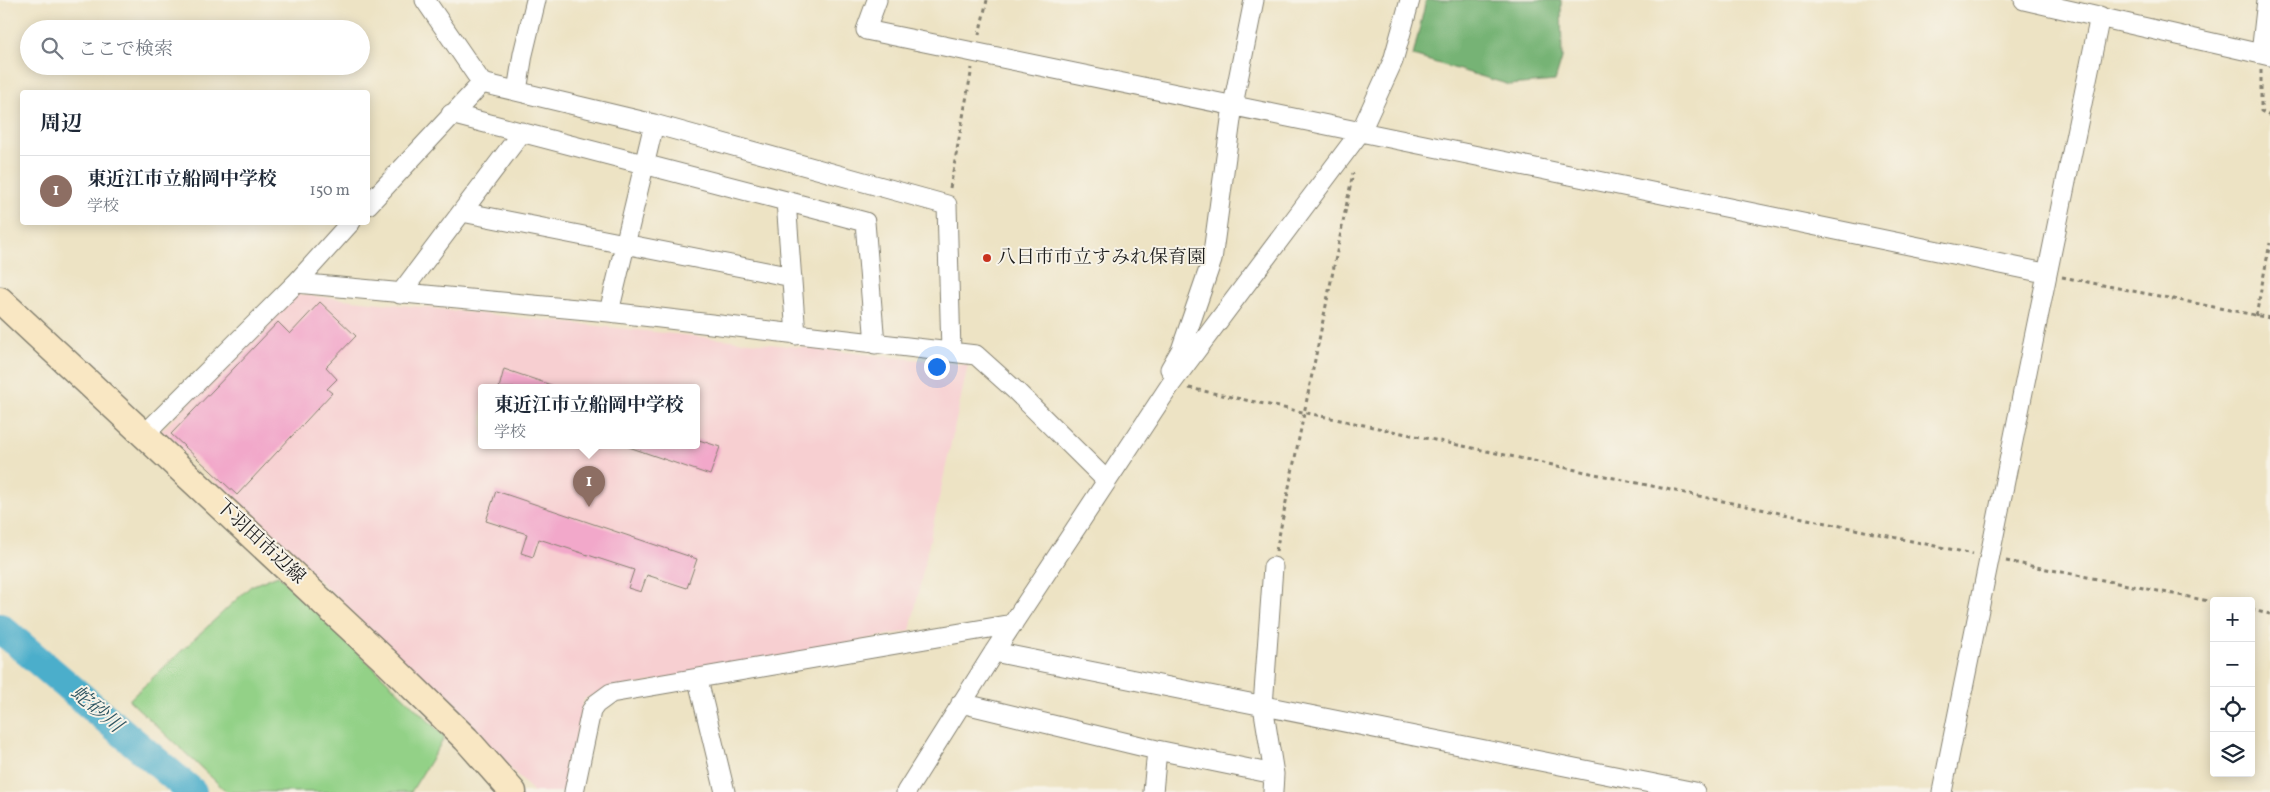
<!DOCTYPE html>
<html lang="ja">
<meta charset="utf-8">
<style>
body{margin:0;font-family:Vollkorn,"Noto Serif JP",serif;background:#f2f2f3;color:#1f2937}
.controls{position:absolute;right:15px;bottom:15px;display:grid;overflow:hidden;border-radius:5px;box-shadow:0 2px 12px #0003}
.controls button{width:45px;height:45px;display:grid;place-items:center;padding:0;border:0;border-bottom:1px solid #e0e1e3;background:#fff;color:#1f2937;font:25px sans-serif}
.you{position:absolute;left:936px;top:366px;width:18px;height:18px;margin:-12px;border:4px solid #fff;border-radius:50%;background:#1a73e8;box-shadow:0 0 0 8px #1a73e833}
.badge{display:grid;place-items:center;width:32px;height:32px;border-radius:50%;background:#c8321e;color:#fff;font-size:16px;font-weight:700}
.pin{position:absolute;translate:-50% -41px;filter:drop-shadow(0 1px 2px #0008)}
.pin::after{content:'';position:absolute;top:26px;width:18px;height:15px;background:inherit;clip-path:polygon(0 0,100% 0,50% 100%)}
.popup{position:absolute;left:478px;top:384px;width:222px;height:65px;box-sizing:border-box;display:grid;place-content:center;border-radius:5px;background:#fff;filter:drop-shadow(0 1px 4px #0005);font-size:16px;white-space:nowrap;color:#747a83}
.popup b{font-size:19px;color:#1f2937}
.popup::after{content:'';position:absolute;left:50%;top:100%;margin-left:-10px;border:10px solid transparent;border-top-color:#fff}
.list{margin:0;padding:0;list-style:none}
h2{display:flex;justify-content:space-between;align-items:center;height:65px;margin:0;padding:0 20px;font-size:21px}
h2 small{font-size:16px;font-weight:400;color:#747a83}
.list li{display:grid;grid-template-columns:32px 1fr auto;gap:15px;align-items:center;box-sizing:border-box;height:70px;padding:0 20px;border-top:1px solid #e0e1e3}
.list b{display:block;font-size:19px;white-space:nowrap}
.list p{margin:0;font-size:16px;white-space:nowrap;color:#747a83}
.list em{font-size:16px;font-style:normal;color:#747a83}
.icon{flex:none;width:28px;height:28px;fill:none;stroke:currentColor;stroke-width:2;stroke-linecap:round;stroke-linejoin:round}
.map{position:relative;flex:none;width:2270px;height:792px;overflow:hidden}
.search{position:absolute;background:#fff;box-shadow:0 2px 12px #0003;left:20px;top:20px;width:350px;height:55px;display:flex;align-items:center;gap:12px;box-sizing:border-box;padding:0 18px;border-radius:28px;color:#747a83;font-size:19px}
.panel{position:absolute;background:#fff;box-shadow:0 2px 12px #0003;left:20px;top:90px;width:350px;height:135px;border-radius:5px}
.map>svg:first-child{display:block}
.built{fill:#f7cfd1;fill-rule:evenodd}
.green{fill:#93d187;stroke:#587652}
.forest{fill:#76b374;stroke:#496848}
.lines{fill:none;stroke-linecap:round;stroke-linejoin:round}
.river{stroke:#4caecb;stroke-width:30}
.building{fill:#f2a8ca}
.street-casing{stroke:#848070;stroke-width:21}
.secondary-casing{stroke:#848070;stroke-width:29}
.path{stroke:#848070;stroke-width:3;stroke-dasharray:4 4;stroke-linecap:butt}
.street{stroke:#fff;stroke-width:19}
.secondary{stroke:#f9e7c3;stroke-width:26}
.poi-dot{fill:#c8321e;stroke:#f7f3e8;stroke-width:2}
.labels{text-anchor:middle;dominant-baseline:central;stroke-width:4;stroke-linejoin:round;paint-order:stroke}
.poi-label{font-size:19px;fill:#1c1c1c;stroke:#f7f3e8;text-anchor:start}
.street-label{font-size:19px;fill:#1c1c1c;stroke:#f7f3e8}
.water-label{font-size:20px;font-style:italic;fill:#2f5662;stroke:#f7f3e8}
</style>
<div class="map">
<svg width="2270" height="792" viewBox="0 0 2270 792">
<rect width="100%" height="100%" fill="#f7f3e8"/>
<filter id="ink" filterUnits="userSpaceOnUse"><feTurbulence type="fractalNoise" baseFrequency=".02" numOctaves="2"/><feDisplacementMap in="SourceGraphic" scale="10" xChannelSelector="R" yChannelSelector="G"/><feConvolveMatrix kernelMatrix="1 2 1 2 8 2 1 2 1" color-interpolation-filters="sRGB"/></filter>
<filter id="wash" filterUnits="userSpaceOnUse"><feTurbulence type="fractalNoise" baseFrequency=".0096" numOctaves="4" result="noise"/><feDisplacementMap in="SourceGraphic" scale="20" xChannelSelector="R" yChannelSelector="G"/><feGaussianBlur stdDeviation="1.12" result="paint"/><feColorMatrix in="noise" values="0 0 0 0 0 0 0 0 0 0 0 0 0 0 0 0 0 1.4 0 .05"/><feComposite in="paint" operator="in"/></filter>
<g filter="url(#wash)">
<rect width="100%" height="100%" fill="#ede3c4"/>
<path class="built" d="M 296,294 L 968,365 L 910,631 L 609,690 L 584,699 L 565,792 L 534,792 L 322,583 L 161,431 ZM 482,388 L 696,388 L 696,446 L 482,446 Z"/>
<path class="green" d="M 278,575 L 445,737 L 411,792 L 227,792 L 129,700 L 251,586 Z"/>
<path class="forest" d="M 1426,0 L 1561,0 L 1562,58 L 1555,81 L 1510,85 L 1413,56 Z"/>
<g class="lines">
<path class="river" d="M 0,628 L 192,792"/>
</g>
<g id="blocks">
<path class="building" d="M 320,302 L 356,336 L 326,367 L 337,379 L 327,389 L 332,393 L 237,495 L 171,434 L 278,322 L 290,334 Z
M 504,369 L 560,388 L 499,388 Z
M 696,439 L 720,447 L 710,475 L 626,446 L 696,446 Z
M 496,491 L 697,559 L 687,588 L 647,575 L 641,592 L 628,588 L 634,570 L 539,539 L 533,557 L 521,553 L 527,534 L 486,521 Z"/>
</g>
</g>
<g filter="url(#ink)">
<use href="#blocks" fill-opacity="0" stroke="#848070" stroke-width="1"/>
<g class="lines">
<g class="street-casing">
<path id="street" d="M 425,0 L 482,83 L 654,124 L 947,205 L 951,352
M 877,0 L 866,30 L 2045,273
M 2024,0 L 2270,56
M 2261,54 L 2267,0
M 517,91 L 523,54 L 536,0
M 451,114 L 786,201 L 796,335
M 786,201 L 865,222 L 875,344
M 368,205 L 482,83
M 462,212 L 792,277
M 296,283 L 609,312 L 976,355 L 1016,391 L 1106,480
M 400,294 L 522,132
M 609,312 L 654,124
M 1170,369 L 1181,350 L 1212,260 L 1233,105 L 1254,0
M 145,434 L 296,283 L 351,222
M 994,652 L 1695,792
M 698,680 L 725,792
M 961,703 L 1157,750 L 1274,774
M 574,792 L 591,711 L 596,704 L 611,693 L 1013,624
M 906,792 L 994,652 L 1171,384 L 1361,131 L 1393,61 L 1410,0
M 1153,792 L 1157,750
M 1273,792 L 1274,774 L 1263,706 L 1273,567
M 1942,792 C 1996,534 2045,274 2100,16"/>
</g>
<g class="secondary-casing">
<path id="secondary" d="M 0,300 L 388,663 L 466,739 L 513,792"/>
</g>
<path class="path" d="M 979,35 L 987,0
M 2261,70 L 2261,111 L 2270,116
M 950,188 L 972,68
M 2062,277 L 2270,318
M 2256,316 L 2270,243
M 1189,388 L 1973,554
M 1276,551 L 1353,173
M 2006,561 L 2214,602
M 2251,610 L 2270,614"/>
<use href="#street" class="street"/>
<use href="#secondary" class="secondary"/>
</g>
</g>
<circle class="poi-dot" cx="987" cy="258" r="5"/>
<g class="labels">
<g class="poi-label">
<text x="997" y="258">八日市市立すみれ保育園</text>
</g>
<g class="street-label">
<text transform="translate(260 542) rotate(43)">下羽田市辺線</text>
</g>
<g class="water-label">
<text transform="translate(96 710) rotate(40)">蛇砂川</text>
</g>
</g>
</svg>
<div class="controls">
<button>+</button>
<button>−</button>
<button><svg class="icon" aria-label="locate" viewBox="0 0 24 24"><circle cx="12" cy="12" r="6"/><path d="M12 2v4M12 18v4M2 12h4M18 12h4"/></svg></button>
<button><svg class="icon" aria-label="layers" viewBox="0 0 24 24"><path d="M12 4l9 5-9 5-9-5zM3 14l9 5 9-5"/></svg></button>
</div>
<div class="you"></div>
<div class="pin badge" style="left:589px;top:507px;background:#8d6e63">1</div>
<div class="popup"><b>東近江市立船岡中学校</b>学校</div>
<div class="search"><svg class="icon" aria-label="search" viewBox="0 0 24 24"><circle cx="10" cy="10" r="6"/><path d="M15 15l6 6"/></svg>ここで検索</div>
<section class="panel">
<h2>周辺<small></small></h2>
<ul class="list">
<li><span class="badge" style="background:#8d6e63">1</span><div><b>東近江市立船岡中学校</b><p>学校</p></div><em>150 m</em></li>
</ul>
</section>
</div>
